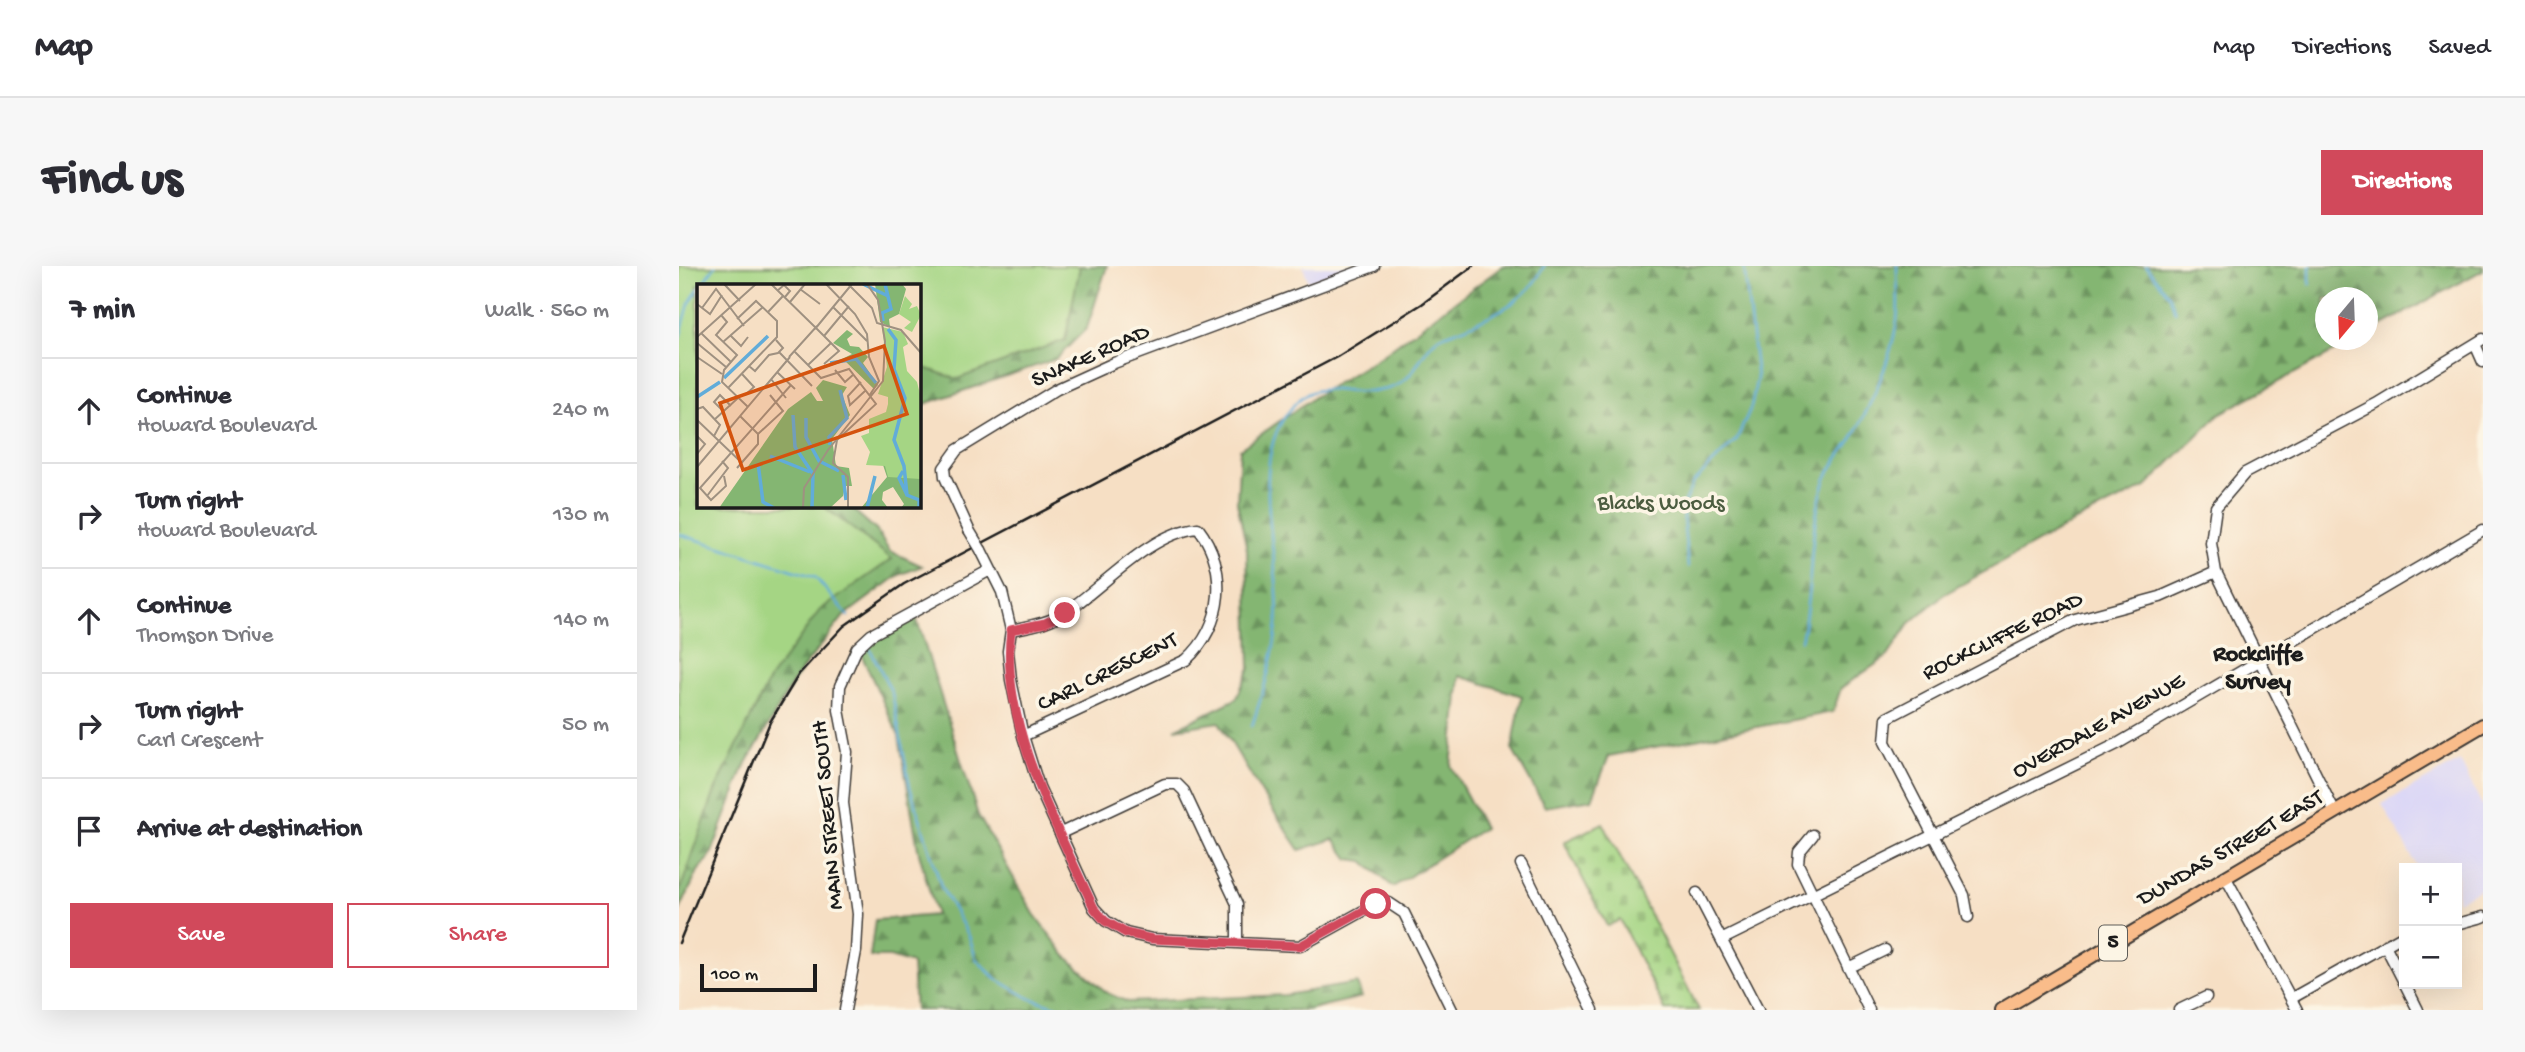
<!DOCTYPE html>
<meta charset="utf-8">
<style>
body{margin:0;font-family:"Gochi Hand",sans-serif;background:#f7f7f7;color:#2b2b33}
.controls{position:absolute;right:21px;bottom:21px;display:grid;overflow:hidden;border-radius:0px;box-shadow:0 7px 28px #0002}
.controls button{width:63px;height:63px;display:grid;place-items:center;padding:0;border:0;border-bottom:2px solid #e1e1e2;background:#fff;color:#2b2b33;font:35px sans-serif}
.compass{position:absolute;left:1636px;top:21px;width:63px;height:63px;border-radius:50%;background:#fff;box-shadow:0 7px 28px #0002;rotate:199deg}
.scale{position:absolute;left:21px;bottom:18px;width:117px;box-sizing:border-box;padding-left:7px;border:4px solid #1c1c1c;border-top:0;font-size:19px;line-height:24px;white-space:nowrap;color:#1c1c1c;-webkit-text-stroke:5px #fcf5e5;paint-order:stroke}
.stop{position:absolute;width:21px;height:21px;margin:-16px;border:5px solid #d1495b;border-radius:50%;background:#fff}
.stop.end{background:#d1495b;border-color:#fff;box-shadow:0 2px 7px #0008}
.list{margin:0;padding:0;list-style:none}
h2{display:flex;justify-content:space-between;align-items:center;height:91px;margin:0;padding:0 28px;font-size:30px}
h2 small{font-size:23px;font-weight:400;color:#7c7c81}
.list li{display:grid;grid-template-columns:46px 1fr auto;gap:21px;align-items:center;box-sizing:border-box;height:105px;padding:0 28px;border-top:2px solid #e1e1e2}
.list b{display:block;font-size:26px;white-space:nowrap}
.list p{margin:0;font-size:23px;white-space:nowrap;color:#7c7c81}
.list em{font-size:23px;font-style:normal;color:#7c7c81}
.actions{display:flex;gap:14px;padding:21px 28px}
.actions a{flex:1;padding:16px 0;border:2px solid #d1495b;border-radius:0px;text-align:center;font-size:24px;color:#d1495b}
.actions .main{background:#d1495b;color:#fff}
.icon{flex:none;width:38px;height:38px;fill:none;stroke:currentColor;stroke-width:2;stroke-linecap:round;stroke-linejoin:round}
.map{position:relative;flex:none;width:1804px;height:744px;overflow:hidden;border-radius:0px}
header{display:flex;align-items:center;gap:42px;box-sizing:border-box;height:98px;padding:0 35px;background:#fff;border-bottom:2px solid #e1e1e2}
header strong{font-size:33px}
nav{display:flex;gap:38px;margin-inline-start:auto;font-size:24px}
.intro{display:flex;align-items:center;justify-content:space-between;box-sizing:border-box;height:168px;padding:0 42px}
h1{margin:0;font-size:49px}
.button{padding:18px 32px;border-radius:0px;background:#d1495b;color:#fff;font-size:24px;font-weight:700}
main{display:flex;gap:42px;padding:0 42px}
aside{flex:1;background:#fff;border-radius:0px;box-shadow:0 7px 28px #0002}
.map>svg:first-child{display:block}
.built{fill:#dad6f7}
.forest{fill:url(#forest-firs);stroke:#506947;stroke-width:2}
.cemetery{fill:url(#cemetery-stones);stroke:#607850;stroke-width:2}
.park{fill:#a5d584;stroke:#607850;stroke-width:2}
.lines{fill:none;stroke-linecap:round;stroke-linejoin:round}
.stream{stroke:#61acd9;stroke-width:2.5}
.minor-casing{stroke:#3d3935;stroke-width:13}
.major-casing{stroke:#3d3935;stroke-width:16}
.minor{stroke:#fff;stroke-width:10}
.major{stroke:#f9bc8a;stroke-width:12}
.rail{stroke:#1c1c1c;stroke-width:2.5}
.minor-bridge-casing{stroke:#3d3935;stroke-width:13;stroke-linecap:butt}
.minor-bridge{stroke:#fff;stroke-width:10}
.route{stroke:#d1495b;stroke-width:9}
.labels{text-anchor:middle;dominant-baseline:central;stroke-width:7;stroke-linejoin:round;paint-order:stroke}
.shield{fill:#fcf5e5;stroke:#5f5d58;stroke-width:2}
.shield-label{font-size:21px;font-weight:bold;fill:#1c1c1c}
.street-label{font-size:23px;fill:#1c1c1c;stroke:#fcf5e5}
.park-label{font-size:23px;fill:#4c5d40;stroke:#fcf5e5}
.neighbourhood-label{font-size:24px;font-weight:bold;fill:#1c1c1c;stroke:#fcf5e5}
.inset-river{fill:none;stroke:#61acd9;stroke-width:3.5}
.inset-road{fill:none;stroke:#9f9181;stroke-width:2}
.view{fill:#d4530e;fill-opacity:0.15;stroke:#d4530e;stroke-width:3.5}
.inset-edge{fill:none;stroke:#1c1c1c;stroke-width:3.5}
</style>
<header>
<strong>Map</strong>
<nav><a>Map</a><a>Directions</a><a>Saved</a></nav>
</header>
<div class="intro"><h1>Find us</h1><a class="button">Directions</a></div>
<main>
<aside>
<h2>7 min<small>Walk · 560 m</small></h2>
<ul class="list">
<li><svg class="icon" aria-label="ahead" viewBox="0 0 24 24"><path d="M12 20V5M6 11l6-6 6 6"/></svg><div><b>Continue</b><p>Howard Boulevard</p></div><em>240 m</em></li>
<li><svg class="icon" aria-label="right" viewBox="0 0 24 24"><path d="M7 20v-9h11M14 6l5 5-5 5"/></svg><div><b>Turn right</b><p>Howard Boulevard</p></div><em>130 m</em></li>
<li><svg class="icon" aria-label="ahead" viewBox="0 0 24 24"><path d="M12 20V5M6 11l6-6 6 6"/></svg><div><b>Continue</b><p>Thomson Drive</p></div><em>140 m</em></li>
<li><svg class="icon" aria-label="right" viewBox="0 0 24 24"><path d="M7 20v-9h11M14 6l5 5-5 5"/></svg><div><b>Turn right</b><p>Carl Crescent</p></div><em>50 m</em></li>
<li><svg class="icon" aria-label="arrive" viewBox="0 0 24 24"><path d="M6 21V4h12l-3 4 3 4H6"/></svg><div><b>Arrive at destination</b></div></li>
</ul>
<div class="actions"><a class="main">Save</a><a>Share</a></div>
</aside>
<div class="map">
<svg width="1804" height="744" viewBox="0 0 1804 744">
<defs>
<pattern id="forest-firs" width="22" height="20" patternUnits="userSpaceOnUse" patternTransform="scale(1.75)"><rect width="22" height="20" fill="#84b672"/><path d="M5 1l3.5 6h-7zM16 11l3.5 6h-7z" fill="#6b935d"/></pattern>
<pattern id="cemetery-stones" width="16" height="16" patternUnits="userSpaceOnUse" patternTransform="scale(1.75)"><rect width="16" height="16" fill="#a5d584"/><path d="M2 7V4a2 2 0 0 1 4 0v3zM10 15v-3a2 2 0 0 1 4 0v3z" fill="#8db671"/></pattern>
</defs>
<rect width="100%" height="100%" fill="#fcf5e5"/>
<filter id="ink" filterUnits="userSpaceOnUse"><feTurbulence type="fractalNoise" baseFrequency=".0143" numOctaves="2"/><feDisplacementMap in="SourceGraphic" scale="14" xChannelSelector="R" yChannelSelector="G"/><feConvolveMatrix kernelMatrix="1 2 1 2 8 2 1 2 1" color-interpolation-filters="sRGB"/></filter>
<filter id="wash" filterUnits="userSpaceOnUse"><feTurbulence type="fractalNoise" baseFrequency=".00686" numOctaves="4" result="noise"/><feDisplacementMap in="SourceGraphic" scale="28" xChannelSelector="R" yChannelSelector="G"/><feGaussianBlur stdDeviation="1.57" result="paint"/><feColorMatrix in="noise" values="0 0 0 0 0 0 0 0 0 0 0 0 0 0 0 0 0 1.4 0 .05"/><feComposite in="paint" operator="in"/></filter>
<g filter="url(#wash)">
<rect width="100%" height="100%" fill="#f6dfc4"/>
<path class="built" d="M 624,0 L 677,0 L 629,15 Z
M 1781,495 L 1804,541 L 1804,622 L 1778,635 L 1778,602 L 1739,602 L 1703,538 Z"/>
<path class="forest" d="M 0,0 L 428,0 L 408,62 L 377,93 L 240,140 L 240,19 L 19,19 L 19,240 L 170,240 L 197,264 L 211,285 L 243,300 L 220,309 L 165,350 L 117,411 L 64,504 L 32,589 L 19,605 L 0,646 Z
M 824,0 L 1804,0 L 1804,4 L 1689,67 L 1688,32 L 1646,32 L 1646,74 L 1677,74 L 1540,148 L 1467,221 L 1399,254 L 1264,329 L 1230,358 L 1209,390 L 1162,422 L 1154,446 L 930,490 L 913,533 L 866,541 L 833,483 L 843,430 L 781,410 L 772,500 L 805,562 L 714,621 L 684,595 L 670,593 L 655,573 L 621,584 L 585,531 L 540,456 L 496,463 L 557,433 L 571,402 L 568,283 L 558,236 L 561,183 L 635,131 L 702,90 Z
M 237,351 L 299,549 L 355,648 L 387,690 L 428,727 L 449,736 L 606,729 L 678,717 L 683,731 L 627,744 L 236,744 L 233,698 L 211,691 L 191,691 L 196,654 L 257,649 L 239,583 L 220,470 L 181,386 L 206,361 Z"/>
<path class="cemetery" d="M 924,557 L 1020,744 L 986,744 L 941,654 L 928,660 L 885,576 Z"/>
<path class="park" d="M 0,0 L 401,0 L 386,74 L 278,113 L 240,100 L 240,19 L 19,19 L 19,240 L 144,240 L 213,293 L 141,344 L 91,412 L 36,525 L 0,627 Z"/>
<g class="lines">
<path class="stream" d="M 1467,0 L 1491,30 L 1496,46
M 1631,0 L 1631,18
M 22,19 L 36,0
M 0,74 L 10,38 L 19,23
M 0,268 L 136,311 L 169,350
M 1009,301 L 1003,241 L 1014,217 L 1058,173 L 1072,141 L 1078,112 L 1065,0
M 1122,374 C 1135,322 1128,267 1146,215 C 1154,194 1171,180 1180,160 C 1196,129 1213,89 1218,54 C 1220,37 1218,17 1218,0
M 191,383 L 213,427 L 231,521 L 263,623 L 290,670 L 297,693 L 317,713 L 350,732 L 389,744
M 573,460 C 584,426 595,392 598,357 C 603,300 572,209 602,157 C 635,100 658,136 708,123 C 739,114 738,88 759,72 C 766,68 776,65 784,62 C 818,47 849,35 865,0"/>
</g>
</g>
<g filter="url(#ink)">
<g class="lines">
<g class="minor-casing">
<path id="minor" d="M 1796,78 L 1804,96
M 290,264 L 266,211 L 265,202 L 278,184 L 378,123 L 435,97 L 695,0
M 302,284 L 323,326 L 332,364 L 329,385 L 332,414 L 344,470 L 360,521 L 415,642 L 427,655 L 447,667 L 473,673 L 621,680 L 697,638 L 710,637 L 725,647 L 773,744
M 332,364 C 351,360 371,357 388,345 C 426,319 471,267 519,262 C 550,302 545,360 507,394 L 344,470
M 1656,547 L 1537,306 L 1532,277 L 1537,241 L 1566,207 L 1697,138 L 1804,73
M 382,567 L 486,518 L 498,518 L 505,525 L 558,638 L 558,677
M 1134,569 L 1120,586 L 1119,598 L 1190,744
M 842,598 L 914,744
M 1546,610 L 1618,744
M 1018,627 L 1079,744
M 1289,651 L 1285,629 L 1206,476 L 1208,452 L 1396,354 L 1481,331 L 1537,306
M 1778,658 L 1804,651
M 1044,673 L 1438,478 L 1804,264
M 1706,679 L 1725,716
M 1169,702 L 1206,684
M 1726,718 L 1739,744
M 1613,732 L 1725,669
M 166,744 L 177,685 L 179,648 L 164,537 L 168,486 L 160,444 L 161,420 L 178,382 L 192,369 L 311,304
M 1500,744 L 1527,731"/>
</g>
<g class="major-casing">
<path id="major" d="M 1322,744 L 1804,459"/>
</g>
<use href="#minor" class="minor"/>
<use href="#major" class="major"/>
<path class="rail" d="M 0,677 L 91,456 L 120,408 L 165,360 L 225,318 L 658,91 L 743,38 L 794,0"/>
<g class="minor-bridge-casing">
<path id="minor-bridge" d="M 290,264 L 302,284"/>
</g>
<use href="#minor-bridge" class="minor-bridge"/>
</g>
</g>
<g class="lines" filter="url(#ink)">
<path class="route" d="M 386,347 L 366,357 L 332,364 C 320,455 378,561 415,642 L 426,655 L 447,667 L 473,673 L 621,680 L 697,638"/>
</g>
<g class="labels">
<rect class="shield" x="1420" y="659.5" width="28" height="35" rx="5"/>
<g class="shield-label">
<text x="1434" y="677">5</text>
</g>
<g class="street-label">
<text transform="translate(412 91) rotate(-24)">SNAKE ROAD</text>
<text transform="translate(1324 371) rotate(-26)">ROCKCLIFFE ROAD</text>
<text transform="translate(429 407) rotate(-26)">CARL CRESCENT</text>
<text transform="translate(1420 461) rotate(-29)">OVERDALE AVENUE</text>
<text transform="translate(150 549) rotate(-95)">MAIN STREET SOUTH</text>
<text transform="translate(1552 583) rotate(-30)">DUNDAS STREET EAST</text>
</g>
<g class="park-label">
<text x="982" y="238">Blacks Woods</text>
</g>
<g class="neighbourhood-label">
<text x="1579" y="389">Rockcliffe<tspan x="1579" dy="28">Survey</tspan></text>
</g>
</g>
<g transform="translate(18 18)">
<rect width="224" height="224" fill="#f6dfc4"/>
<path d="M 208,12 L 215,20 L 212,25 L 220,22 L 224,31 L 215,48 L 207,44 L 214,38 L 202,30 Z" fill="#a5d584"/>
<path d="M 178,0 L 205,0 L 209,5 L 202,30 L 192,35 L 193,43 L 183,38 ZM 150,46 L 156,50 L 150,55 L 153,62 L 162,63 L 171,73 L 166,79 L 181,101 L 177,105 L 148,77 L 125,85 L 155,70 L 136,59 ZM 126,96 L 150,103 L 145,111 L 153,131 L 135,155 L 139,182 L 152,184 L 155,202 L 148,202 L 146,212 L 133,224 L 22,224 L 91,125 L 114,108 L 120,117 L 126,117 L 119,104 ZM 224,157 L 224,224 L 204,224 L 207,220 L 196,203 L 186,208 L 185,216 L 191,224 L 164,224 L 190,193 L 186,181 Z" fill="#84b672"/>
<path d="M 185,43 L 206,48 L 211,60 L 206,63 L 210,87 L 220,98 L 224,114 L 224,195 L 191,193 L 188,182 L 169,181 L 173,168 L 164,152 L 172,149 L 172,135 L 189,128 L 191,120 L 191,113 L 181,110 L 190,83 Z" fill="#a5d584"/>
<path class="inset-river" d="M 166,0 L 191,12M 186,37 L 185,29 L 194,25 L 188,0M 191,45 L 199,56 L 197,85 L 208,114 L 197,156 L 207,182 L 210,211 L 222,216 L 222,224M 133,79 L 159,75 L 179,99M 27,94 L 71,52M 0,113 L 23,98M 96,131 L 98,163 L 116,190 L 115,224M 109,134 L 109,153 L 122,177 L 142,187M 133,161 L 132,153 L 150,134 L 143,106M 73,172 L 113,188M 61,179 L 66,218 L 77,224M 206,187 L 202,194 L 210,211M 146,191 L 149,216M 170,224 L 178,192"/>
<path class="inset-road" d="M 27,0 L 43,17M 74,0 L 119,44M 129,0 L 158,30 L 170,50 L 172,73 L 182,97 L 172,112M 151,0 L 175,24 L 180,39 L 204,46 L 224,69M 103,5 L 123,20M 80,7 L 87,1 L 93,7 L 88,13M 93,18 L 108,0M 0,20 L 13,30 L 25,11M 136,23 L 170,57M 5,24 L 19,5 L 47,42M 71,28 L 86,12M 24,31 L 30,38 L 19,51 L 40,71 L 27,86 L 25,98 L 51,123M 119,44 L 142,67 L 127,80M 118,45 L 155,0M 4,49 L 34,78M 33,51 L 44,62 L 51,53M 127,52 L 152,22M 0,53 L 59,0M 26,58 L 66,23M 0,59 L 29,83M 82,68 L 115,102M 98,68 L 124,94 L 152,85 L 179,120 L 140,156 L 136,179 L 151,193 L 151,224M 0,73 L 25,90M 92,73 L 120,42M 111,81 L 134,59M 52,82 L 58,87 L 72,71 L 81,69 L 86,64 L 79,56M 138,86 L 148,98 L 157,90M 80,88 L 98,105M 45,90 L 57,103 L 48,111M 74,95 L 89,114M 164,98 L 151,112 L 153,121 L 168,107M 31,104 L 80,53 L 80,37 L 59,17 L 40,35M 0,125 L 6,123 L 23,141 L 17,152M 26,127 L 17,118 L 23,111 L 34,122M 43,132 L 61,150M 0,136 L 45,179M 17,136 L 41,114M 61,150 L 86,127 L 73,111M 0,152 L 8,160 L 0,170M 0,183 L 93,73M 40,184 L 61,160 L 61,150M 27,192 L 29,202 L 14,216 L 3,204 L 94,101M 10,212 L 31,184 L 25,177M 106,224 L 107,204 L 131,166 L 186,97 L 188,57 L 181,16 L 170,0"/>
<path class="view" d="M 187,62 L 210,130 L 46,186 L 23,119 Z"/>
<rect width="224" height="224" class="inset-edge"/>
</g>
</svg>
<div class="controls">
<button>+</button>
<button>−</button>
</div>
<svg class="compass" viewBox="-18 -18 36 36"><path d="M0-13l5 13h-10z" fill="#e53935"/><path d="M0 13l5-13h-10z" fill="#7c7c81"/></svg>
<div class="scale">100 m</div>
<div class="stop" style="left:697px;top:638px"></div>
<div class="stop end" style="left:386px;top:347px"></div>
</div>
</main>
